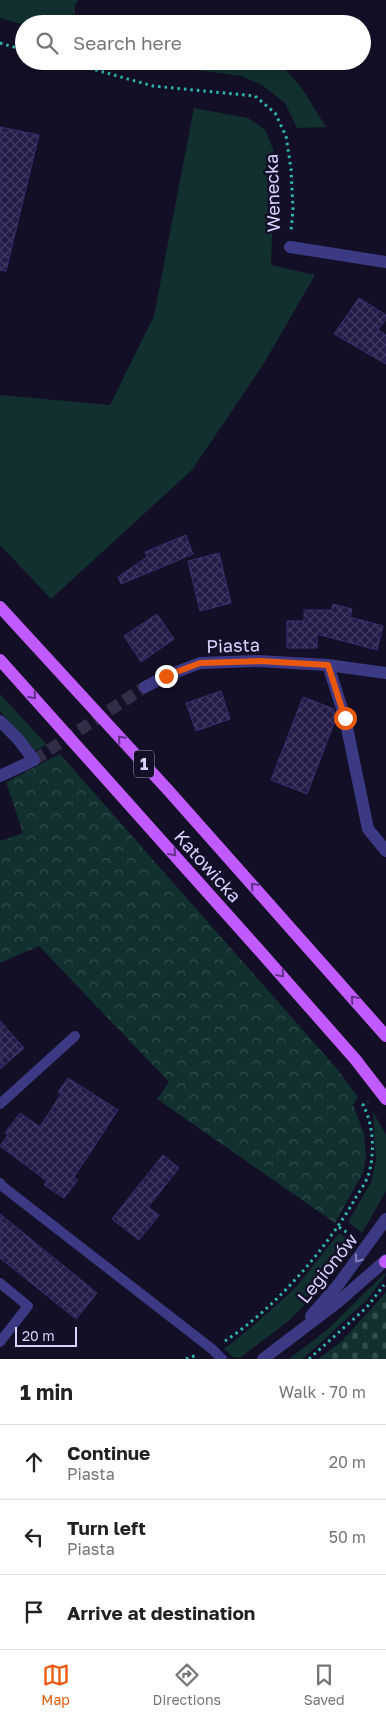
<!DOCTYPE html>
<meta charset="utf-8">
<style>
body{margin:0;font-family:"Golos Text",sans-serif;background:#f2f2f2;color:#222}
.scale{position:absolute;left:15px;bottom:12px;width:62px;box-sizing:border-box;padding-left:5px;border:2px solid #d9d4ff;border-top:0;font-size:14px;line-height:18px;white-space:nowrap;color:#d9d4ff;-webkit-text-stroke:4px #130f26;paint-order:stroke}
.stop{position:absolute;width:15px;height:15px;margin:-11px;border:4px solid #ea580c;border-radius:50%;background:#fff}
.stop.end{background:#ea580c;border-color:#fff;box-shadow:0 1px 5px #0008}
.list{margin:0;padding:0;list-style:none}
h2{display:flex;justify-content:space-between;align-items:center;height:65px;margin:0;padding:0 20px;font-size:21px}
h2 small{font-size:16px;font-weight:400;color:#767676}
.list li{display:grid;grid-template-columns:32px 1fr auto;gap:15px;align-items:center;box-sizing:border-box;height:75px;padding:0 20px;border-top:1px solid #e0e0e0}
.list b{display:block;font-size:19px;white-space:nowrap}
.list p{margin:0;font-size:16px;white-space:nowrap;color:#767676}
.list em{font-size:16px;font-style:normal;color:#767676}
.icon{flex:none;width:28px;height:28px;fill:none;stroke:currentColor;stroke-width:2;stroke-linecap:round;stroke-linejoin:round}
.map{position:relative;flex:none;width:386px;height:1359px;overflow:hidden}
.search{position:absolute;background:#fff;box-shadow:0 5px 20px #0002;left:15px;right:15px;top:15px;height:55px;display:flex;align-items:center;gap:12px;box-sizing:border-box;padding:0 18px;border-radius:28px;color:#767676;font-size:19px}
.sheet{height:290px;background:#fff}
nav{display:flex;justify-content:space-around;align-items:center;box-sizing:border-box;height:70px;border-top:1px solid #e0e0e0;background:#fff;font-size:14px;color:#767676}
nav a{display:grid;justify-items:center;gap:2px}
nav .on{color:#ea580c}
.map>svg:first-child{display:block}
.grass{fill:#12302f}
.forest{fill:url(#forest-crowns)}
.cemetery{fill:url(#cemetery-stones)}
.building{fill:url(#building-cross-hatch);stroke:#3b2d73}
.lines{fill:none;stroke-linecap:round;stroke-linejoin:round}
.minor-tunnel{stroke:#312d47;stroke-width:12;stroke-dasharray:12 6;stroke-linecap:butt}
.path{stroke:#2fb8b0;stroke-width:3;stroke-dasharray:2.5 4;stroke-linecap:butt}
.service{stroke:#3d3a85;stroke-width:10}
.minor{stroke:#3d3a85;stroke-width:12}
.tertiary{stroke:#3d3a85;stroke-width:12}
.primary{stroke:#c25bff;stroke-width:12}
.oneway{stroke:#623188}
.oneway2{stroke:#837fbc}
.route{stroke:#ea580c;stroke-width:6}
.labels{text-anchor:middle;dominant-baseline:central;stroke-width:5;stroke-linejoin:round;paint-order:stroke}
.shield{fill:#130f26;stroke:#9e99be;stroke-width:1}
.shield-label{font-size:16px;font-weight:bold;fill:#d9d4ff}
.street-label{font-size:18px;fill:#d9d4ff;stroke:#130f26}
</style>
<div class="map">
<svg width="386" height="1359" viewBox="0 0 386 1359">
<defs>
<pattern id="forest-crowns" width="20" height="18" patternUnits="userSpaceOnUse" patternTransform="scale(1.25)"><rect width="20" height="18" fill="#12302f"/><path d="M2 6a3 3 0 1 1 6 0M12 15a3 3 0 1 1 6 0" fill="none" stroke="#344d4e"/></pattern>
<pattern id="cemetery-stones" width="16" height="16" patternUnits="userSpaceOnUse" patternTransform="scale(1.25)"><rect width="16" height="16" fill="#12302f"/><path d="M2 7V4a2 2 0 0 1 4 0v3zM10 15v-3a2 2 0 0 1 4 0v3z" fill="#344d4e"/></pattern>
<pattern id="building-cross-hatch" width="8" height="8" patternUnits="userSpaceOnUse" patternTransform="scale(1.25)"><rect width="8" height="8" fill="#241b47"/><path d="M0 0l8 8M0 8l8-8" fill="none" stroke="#433b63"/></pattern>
</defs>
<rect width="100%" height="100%" fill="#130f26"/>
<path class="grass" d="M 0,0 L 79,0 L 75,4 L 75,15 L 134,20 L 197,19 L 211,24 L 24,24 L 24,25 L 0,18 Z
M 140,61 L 278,61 L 301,87 L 326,127 L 297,128 L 285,103 L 262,85 L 241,76 L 149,64 Z
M 194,108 L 248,118 L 265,130 L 275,154 L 271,265 L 315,275 L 263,365 L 192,470 L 51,599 L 0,545 L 0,395 L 110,405 L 154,316 Z
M 0,694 L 47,745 L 34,751 L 0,711 Z
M 373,1112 L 386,1135 L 386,1191 L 362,1233 L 348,1222 L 371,1182 L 376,1160 Z
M 339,1233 L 355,1244 L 324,1284 L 290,1320 L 240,1358 L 233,1357 L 224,1349 L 254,1325 L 296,1287 Z
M 385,1273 L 386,1275 L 367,1300 L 303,1359 L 289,1359 L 328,1329 Z"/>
<path class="forest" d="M 60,754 L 338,1070 L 358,1097 L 353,1105 L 364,1134 L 366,1158 L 363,1173 L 335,1223 L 157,1099 L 169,1082 L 39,946 L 0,963 L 0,841 L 23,833 L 6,782 Z"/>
<path class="cemetery" d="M 386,1292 L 386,1359 L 318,1359 L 341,1342 Z"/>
<path class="building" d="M 0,127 L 39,135 L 6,271 L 0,270 Z
M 359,298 L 386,315 L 386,319 L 378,330 L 386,335 L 386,364 L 334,334 Z
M 186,535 L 193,554 L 121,584 L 118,577 L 147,557 L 145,552 Z
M 219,553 L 231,603 L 200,611 L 188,561 Z
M 333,604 L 352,609 L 350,617 L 383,626 L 377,650 L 317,634 L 317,648 L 287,648 L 287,621 L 304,621 L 304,610 L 331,610 Z
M 157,614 L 174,639 L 141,662 L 124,636 Z
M 221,691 L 230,719 L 196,731 L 186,703 Z
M 303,697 L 334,709 L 336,718 L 307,794 L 271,780 Z
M 0,1021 L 24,1048 L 0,1069 Z
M 68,1078 L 118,1110 L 74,1177 L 78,1180 L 64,1198 L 44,1185 L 47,1181 L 0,1146 L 8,1135 L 5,1133 L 20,1113 L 40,1127 L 61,1094 L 58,1092 Z
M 163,1155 L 179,1168 L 148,1207 L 159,1215 L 139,1240 L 112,1219 Z
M 0,1214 L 97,1293 L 76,1319 L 0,1258 Z"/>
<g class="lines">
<path class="minor-tunnel" d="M 34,760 L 145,687"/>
<path class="path" d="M 0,43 L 24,50
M 64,61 L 153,86 L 255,96 L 275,113 L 286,136 L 291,169 L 293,209 L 291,231
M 339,1227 L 355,1238
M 225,1341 C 275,1308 325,1251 355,1199 C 359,1192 365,1184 368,1176 C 375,1155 374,1125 363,1105 L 368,1102
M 186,1359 L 197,1355
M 309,1359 L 367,1307 L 384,1285"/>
<path class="service" d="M 0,1104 L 75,1036
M 0,1183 L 2,1186 L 212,1349 L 222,1359
M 0,1283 L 28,1306 L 0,1342"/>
<path class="minor" d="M 290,247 L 386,262
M 328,665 L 345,718 L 368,829 L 386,851
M 145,687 L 166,676 L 200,663 L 259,661 L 328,665 L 386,673
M 0,721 L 18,739 L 34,760 L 0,776"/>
<path class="tertiary" d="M 311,1316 L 338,1285 L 386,1219
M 263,1359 L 338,1302 L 386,1260"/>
<path class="primary" d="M 0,607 L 168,790 L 386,1036
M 0,660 L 258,949 L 355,1059 L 386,1099
M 385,1262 L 386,1261"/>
</g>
<defs><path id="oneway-chevron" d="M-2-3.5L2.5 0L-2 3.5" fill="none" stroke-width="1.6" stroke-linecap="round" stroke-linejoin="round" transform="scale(1.25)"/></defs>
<g class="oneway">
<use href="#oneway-chevron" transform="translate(33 696) rotate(48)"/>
<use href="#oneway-chevron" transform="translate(121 739) rotate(-133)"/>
<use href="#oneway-chevron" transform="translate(173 853) rotate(48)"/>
<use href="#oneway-chevron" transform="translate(254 886) rotate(-132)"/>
<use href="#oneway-chevron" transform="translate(281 974) rotate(49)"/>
<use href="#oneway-chevron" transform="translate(354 999) rotate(-131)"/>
</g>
<use class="oneway2" href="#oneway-chevron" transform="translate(358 1259) rotate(127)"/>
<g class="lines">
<path class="route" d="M 166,676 L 200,663 L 260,661 L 328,665 L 345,718"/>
</g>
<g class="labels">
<rect class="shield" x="134" y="750.5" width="20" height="27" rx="4"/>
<g class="shield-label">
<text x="144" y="764">1</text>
</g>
<g class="street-label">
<text transform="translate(272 193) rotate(-92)">Wenecka</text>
<text transform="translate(233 645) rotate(-2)">Piasta</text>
<text transform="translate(208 866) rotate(48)">Katowicka</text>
<text transform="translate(327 1268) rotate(-51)">Legionów</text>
</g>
</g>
</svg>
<div class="scale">20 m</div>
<div class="stop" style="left:345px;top:718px"></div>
<div class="stop end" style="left:166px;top:676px"></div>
<div class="search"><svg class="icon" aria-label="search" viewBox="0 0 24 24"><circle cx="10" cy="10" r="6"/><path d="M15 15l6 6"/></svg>Search here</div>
</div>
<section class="sheet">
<h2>1 min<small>Walk · 70 m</small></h2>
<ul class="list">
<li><svg class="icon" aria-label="ahead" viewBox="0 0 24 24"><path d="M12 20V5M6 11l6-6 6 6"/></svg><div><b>Continue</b><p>Piasta</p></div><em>20 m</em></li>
<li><svg class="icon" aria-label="left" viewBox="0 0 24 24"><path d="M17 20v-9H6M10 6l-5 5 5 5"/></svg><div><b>Turn left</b><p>Piasta</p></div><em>50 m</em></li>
<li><svg class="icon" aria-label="arrive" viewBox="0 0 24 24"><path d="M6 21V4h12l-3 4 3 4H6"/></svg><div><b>Arrive at destination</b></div></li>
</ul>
</section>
<nav>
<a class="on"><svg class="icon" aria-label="map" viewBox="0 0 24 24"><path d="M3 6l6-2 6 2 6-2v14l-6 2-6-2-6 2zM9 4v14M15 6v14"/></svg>Map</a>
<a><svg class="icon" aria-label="directions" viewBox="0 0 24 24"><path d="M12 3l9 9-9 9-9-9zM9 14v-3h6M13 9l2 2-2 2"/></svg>Directions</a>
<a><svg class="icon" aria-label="saved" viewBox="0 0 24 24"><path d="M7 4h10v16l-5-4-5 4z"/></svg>Saved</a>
</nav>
